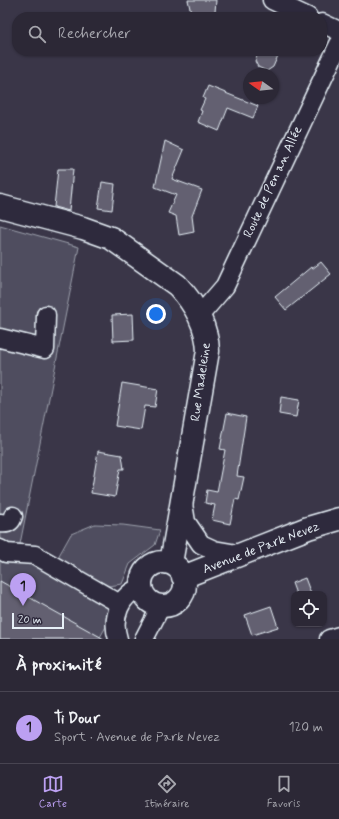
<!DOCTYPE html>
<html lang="fr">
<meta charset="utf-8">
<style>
body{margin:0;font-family:Mynerve,sans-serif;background:#34303e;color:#f1f3f6}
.controls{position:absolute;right:12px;bottom:12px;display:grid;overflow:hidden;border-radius:8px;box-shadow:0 1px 3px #0004}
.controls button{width:36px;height:36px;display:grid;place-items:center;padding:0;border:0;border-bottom:1px solid #484451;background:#2c2836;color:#f1f3f6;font:20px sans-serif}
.compass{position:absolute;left:243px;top:68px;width:36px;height:36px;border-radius:50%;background:#2c2836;box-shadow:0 1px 3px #0004;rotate:285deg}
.scale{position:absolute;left:12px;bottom:10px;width:52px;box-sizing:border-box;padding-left:4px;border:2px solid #e8f1f8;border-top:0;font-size:11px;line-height:14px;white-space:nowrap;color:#e8f1f8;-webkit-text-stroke:3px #2f2a3d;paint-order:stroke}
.you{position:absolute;left:156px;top:314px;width:14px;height:14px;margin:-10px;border:3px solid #fff;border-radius:50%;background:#1a73e8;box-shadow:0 0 0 6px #1a73e833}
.badge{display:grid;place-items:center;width:26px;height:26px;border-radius:50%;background:#bca0f2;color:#111;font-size:13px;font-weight:700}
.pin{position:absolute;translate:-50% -33px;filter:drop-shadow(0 1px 2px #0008)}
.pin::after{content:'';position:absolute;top:21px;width:14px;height:12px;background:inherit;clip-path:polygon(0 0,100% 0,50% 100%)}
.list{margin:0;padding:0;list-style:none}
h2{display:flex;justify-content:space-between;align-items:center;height:52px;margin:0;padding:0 16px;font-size:17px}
h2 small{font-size:13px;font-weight:400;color:#a6a6ad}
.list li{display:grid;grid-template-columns:26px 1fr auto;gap:12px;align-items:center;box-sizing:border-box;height:72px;padding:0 16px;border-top:1px solid #484451}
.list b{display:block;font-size:15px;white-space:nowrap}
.list p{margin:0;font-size:13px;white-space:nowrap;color:#a6a6ad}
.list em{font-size:13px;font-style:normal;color:#a6a6ad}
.icon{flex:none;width:22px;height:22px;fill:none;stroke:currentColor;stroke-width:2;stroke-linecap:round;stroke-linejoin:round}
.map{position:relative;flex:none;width:339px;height:639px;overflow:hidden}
.search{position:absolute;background:#2c2836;box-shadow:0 1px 3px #0004;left:12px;right:12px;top:12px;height:44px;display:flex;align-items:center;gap:10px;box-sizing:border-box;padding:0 14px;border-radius:16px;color:#a6a6ad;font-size:15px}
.sheet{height:124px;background:#2c2836}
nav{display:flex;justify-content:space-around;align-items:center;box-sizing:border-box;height:56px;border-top:1px solid #484451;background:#2c2836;font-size:11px;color:#a6a6ad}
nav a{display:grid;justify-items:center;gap:2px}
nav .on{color:#bca0f2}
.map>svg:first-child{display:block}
.green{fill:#504e5f;stroke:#9ca0ac}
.building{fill:#636171;stroke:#e8f1f8}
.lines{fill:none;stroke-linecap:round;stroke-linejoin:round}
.minor-casing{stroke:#e8f1f8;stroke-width:21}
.major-casing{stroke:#e8f1f8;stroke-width:25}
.minor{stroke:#2f2a3d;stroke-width:18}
.major{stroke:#2f2a3d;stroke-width:22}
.labels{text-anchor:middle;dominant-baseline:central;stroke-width:3;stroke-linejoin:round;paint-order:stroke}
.street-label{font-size:13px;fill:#e8f1f8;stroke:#2f2a3d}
</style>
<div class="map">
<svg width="339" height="639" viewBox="0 0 339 639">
<rect width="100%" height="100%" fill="#3a3648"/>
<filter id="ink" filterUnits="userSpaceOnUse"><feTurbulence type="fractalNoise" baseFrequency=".025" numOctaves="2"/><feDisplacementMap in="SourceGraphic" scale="8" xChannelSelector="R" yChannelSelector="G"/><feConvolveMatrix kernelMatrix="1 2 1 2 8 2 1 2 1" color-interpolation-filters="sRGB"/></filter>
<g filter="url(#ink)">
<path class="green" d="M 0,225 L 79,247 L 20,544 L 122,598 L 99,639 L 0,639 Z
M 95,524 L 123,525 L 160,530 L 155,545 L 130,564 L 122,584 L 109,586 L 57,559 L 71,534 Z"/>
<path class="building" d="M 188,0 L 216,0 L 215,12 L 211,15 L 205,17 L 192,17 Z
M 259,51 L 280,51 L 273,67 L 267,71 L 258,67 L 255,61 Z
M 208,86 L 258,106 L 253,118 L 228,108 L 219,131 L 198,122 L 202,111 L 200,110 L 205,99 L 203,98 Z
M 165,141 L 184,150 L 172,179 L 202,190 L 192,216 L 194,232 L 179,235 L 176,216 L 168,213 L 176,195 L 155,187 Z
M 58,169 L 73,169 L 69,211 L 54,207 Z
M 102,182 L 115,184 L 112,210 L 98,208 Z
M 321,262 L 331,274 L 286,310 L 275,297 L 311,267 L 312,269 Z
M 133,314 L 134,340 L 113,341 L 112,315 Z
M 122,383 L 158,389 L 155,407 L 145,406 L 141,430 L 115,426 Z
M 281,397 L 299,400 L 296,417 L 279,414 Z
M 227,413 L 246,417 L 237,476 L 244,477 L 239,500 L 235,499 L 230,524 L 212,520 L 215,505 L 205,503 L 207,490 L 217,492 L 225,450 L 220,449 Z
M 98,451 L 122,455 L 124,469 L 120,469 L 115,497 L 91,493 Z
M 305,578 L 311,594 L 296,594 L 292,583 Z
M 0,581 L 104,639 L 0,639 Z
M 271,606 L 278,627 L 252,635 L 245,615 Z"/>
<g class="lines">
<g class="minor-casing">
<path id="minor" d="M 272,0 L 308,17
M 322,23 L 339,31
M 200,315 L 225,286 L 339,44
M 0,338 L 45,349 L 46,315
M 183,504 L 186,522 L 201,544 L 214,550 L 243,555
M 0,523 C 7,524 11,523 13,516
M 0,549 L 6,553 L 35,555 L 120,604
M 118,639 C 111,618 120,594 142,587
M 144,639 L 161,606
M 329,639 L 339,636"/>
</g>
<g class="major-casing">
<path id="major" d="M 0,206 L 83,228 L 111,238 L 177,285 C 195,304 207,325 208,351 L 171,563
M141 584a22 22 0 1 1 44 0a22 22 0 1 1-44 0Z
M 183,577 L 308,528 L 339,519"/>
</g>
<use href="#minor" class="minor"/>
<use href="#major" class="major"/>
</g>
</g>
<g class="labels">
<g class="street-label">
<text transform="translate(273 182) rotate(-65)">Route de Pen an Allée</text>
<text transform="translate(201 382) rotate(-82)">Rue Madeleine</text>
<text transform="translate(261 548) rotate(-21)">Avenue de Park Nevez</text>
</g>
</g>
</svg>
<div class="controls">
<button><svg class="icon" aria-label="locate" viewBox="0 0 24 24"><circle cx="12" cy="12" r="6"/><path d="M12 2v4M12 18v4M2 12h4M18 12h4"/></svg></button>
</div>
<svg class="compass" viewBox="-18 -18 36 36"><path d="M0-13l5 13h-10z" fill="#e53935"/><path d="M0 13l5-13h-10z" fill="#a6a6ad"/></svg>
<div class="scale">20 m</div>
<div class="you"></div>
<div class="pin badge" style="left:23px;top:606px">1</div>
<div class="search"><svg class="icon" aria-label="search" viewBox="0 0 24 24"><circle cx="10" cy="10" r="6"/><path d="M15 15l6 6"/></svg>Rechercher</div>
</div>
<section class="sheet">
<h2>À proximité<small></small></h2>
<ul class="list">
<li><span class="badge">1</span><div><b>Ti Dour</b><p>Sport · Avenue de Park Nevez</p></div><em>120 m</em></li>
</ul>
</section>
<nav>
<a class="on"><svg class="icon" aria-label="map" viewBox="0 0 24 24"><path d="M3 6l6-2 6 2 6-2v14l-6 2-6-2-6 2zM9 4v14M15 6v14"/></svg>Carte</a>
<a><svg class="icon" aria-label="directions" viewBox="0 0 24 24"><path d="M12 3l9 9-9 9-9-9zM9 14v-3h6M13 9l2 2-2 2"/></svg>Itinéraire</a>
<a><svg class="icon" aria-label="saved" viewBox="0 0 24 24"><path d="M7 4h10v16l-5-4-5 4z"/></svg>Favoris</a>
</nav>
